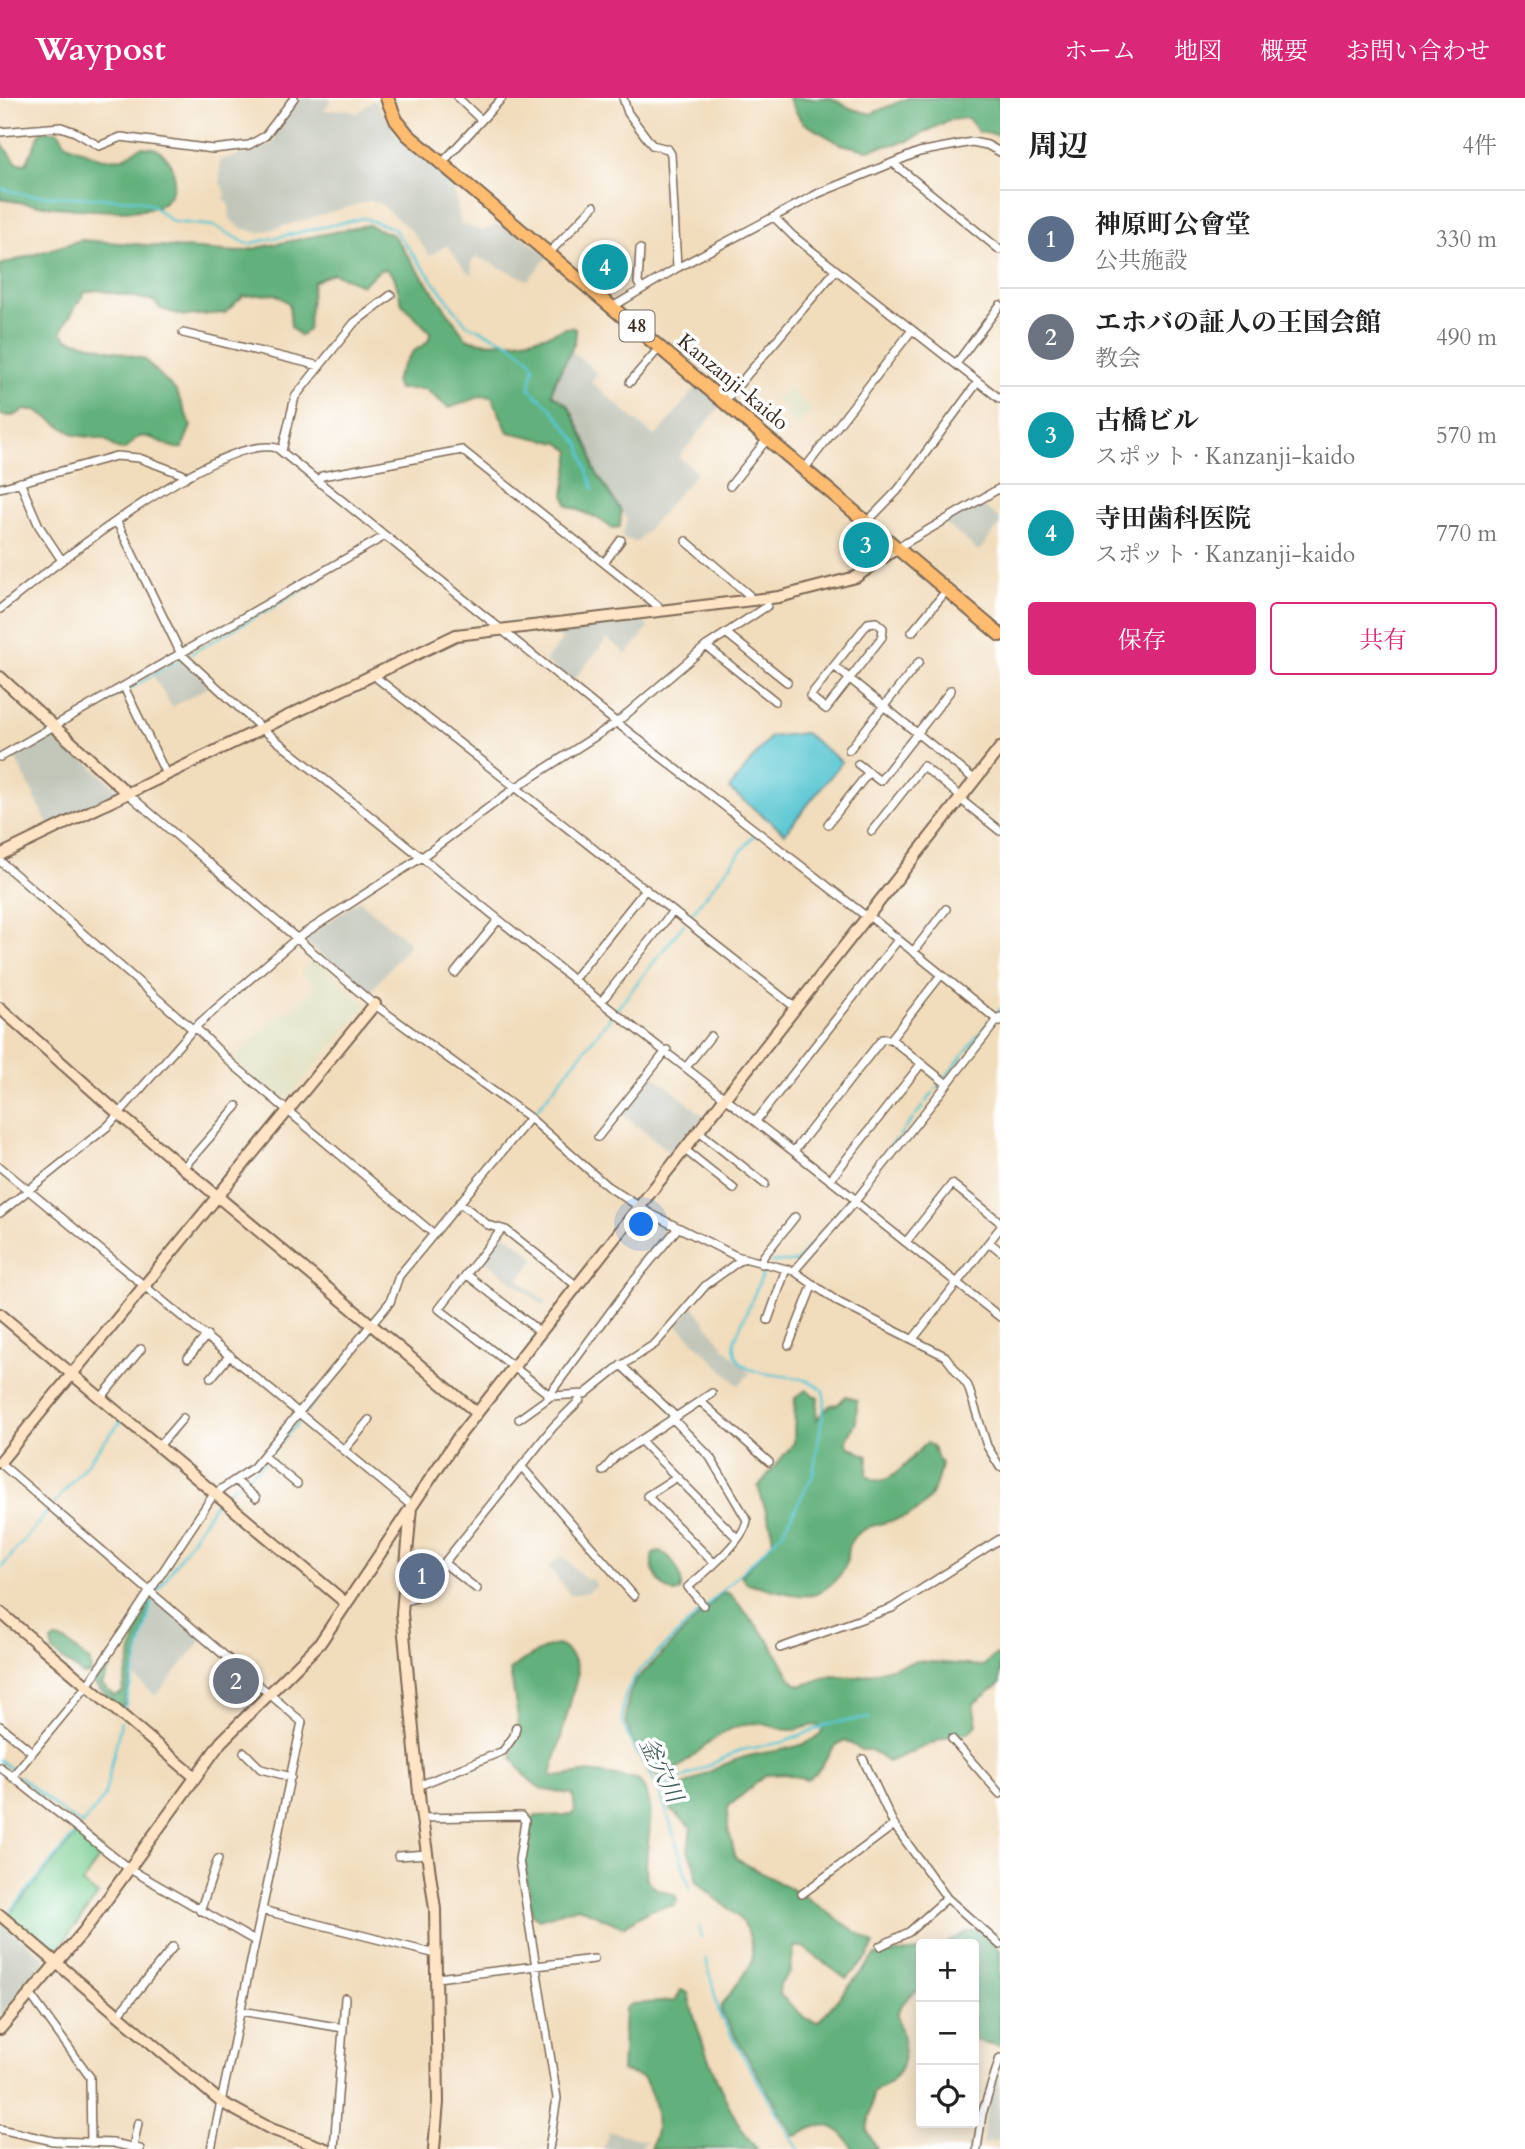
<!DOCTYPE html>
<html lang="ja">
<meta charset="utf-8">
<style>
body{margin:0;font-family:Cardo,"Noto Serif JP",serif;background:#f2f2f2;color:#222}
.controls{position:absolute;right:21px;bottom:21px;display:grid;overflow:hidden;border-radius:7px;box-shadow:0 4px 18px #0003}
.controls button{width:63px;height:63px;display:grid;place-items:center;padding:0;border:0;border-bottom:2px solid #e0e0e0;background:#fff;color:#222;font:35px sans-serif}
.you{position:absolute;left:642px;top:1127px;width:24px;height:24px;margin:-18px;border:5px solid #fff;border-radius:50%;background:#1a73e8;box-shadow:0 0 0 10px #1a73e833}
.badge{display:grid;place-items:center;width:46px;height:46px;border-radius:50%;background:#db2777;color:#fff;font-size:23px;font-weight:700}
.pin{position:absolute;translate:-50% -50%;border:4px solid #fff;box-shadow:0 2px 7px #0006}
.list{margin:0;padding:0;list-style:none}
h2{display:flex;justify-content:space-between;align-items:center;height:91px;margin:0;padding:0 28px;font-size:30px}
h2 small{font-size:23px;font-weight:400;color:#767676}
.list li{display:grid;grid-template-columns:46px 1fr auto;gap:21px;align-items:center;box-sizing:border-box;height:98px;padding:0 28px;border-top:2px solid #e0e0e0}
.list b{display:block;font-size:26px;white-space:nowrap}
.list p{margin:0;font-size:23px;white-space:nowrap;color:#767676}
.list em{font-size:23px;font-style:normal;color:#767676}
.actions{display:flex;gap:14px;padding:21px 28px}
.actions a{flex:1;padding:16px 0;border:2px solid #db2777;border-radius:7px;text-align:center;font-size:24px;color:#db2777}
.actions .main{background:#db2777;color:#fff}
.icon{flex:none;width:38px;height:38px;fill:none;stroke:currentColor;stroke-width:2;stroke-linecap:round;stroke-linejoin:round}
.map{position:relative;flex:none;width:1000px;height:2051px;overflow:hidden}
header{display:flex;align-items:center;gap:42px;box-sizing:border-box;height:98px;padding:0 35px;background:#db2777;color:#fff}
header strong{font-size:33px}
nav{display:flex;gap:38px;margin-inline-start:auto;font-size:24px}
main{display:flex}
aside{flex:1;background:#fff}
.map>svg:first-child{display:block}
.built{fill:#dddebc}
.industrial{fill:#c2c6b9}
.green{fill:#78ce91;stroke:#5a7c58;stroke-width:2}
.forest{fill:#62b17b;stroke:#4e6e4c;stroke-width:2}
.water{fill:#5bc7d3;stroke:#4b7878;stroke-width:2}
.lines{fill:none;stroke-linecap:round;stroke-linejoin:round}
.stream{stroke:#5bc7d3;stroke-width:2.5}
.street-casing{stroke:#7b6855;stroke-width:10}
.secondary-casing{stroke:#7b6855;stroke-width:14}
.primary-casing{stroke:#7b6855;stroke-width:16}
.street{stroke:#fff;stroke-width:7}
.secondary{stroke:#ffe4c6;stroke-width:10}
.primary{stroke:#febc70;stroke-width:12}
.labels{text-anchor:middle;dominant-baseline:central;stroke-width:7;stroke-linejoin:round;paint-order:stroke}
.shield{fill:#fff;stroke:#766a62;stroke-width:2}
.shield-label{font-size:19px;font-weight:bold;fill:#3b2a1e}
.street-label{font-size:21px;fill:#3b2a1e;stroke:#fff}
.water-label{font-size:23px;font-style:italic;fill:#46615d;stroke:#fff}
</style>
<header>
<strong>Waypost</strong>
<nav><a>ホーム</a><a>地図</a><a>概要</a><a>お問い合わせ</a></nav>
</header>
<main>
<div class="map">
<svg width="1000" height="2051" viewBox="0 0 1000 2051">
<rect width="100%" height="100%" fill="#fff"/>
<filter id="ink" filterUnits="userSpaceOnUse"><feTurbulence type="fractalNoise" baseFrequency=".0143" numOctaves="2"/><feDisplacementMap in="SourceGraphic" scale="14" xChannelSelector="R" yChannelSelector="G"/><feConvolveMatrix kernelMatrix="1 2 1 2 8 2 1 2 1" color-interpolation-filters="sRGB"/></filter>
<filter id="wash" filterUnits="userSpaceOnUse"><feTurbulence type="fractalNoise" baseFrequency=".00686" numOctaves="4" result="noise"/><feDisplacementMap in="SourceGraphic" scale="28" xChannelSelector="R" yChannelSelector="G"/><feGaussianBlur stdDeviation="1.57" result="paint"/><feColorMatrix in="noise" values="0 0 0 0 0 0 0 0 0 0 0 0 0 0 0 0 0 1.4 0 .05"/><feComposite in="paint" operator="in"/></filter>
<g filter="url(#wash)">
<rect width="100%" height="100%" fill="#f1dcbb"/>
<path class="built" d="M 787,290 L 812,311 L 797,328 L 785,318 L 786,311 L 776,302 Z
M 314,860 L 366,907 L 283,1006 L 232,962 L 284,912 L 287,915 L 316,889 L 300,875 Z"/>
<path class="industrial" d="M 297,0 L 332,0 L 324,13 L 348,11 L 357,16 L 372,3 L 376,4 L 395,35 L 452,82 L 461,126 L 483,133 L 502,124 L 548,158 L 528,182 L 476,159 L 471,164 L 473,176 L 466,173 L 447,147 L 430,158 L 411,132 L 378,104 L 369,103 L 259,135 L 241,130 L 230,121 L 229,106 L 223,99 L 227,98 L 220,84 L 220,62 L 256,53 L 275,44 L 273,34 Z
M 571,252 L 597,275 L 591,284 L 655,339 L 699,286 L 722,306 L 679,359 L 697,374 L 637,444 L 622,440 L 627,421 L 606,393 L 594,371 L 591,354 L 552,296 L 553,283 Z
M 979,404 L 1000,421 L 1000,427 L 979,453 L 943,424 Z
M 638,520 L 649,529 L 627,556 L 607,541 L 572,584 L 545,563 L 562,542 L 548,530 Z
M 183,562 L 210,588 L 172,609 L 154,579 Z
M 56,635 L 118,692 L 117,695 L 49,728 L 15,659 Z
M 359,802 L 410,845 L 368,897 L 304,842 Z
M 652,976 L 704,1018 L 673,1057 L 621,1015 Z
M 503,1134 L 536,1160 L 519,1182 L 547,1204 L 544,1208 L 482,1160 Z
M 693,1208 L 725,1250 L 750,1275 L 740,1286 L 738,1287 L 677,1227 Z
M 562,1458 L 587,1482 L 591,1480 L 597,1487 L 586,1495 L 570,1497 L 548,1468 Z
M 155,1501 L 203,1541 L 156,1598 L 134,1579 Z
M 0,1823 L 45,1860 L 45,1867 L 0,1919 Z
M 1000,1972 L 1000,2042 L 982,2047 L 986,2017 Z
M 609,2033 L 646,2043 L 639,2051 L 603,2051 Z"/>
<path class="green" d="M 79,1733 L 103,1754 L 82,1786 L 98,1797 L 57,1852 L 49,1852 L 8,1818 Z"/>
<path class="forest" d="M 788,0 L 831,0 L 852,11 L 871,16 L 908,0 L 1000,0 L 1000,37 L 979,34 L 968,20 L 949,22 L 908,43 L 867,52 L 841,46 L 802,24 Z
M 44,33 L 58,33 L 66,46 L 102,61 L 123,60 L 141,49 L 154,50 C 165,55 174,67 174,79 C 174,90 170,101 160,107 C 136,120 28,108 0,100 L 0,43 L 17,65 L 26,66 L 40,35 Z
M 368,127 L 393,137 L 466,240 C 485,249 523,243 544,238 C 555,236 564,227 575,230 C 582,245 553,276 552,296 L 568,307 L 591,354 L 594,371 L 621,413 L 620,429 L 612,430 L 599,421 L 567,407 L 564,396 L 571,353 L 559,345 L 508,334 L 492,299 L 482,298 L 449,310 L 425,291 L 398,291 L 395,283 C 398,274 407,261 413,254 C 422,246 430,248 430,234 L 402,206 L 394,178 L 386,171 L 380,172 L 362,187 L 333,175 L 313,184 L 308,232 L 300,238 L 291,229 L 289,205 L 275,196 L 243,198 L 225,215 L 185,218 L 161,211 L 154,203 L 98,192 L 85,194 L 62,231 L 62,236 L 68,241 L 144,261 L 176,293 L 191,328 L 182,350 C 168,353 151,333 137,340 C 132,343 129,349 124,352 L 117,351 L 104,341 L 75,337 L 36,312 L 25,312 L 13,318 L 0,317 L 0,167 L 81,142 L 237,154 Z
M 806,1292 L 818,1300 L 816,1322 L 830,1307 L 838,1306 L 846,1298 L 857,1303 L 856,1324 L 846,1344 L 849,1349 L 868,1358 L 867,1377 C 887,1398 912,1356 927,1345 L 932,1348 L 941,1366 C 928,1444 873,1408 850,1445 C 846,1451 848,1459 846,1466 C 843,1477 826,1492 816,1496 C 801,1502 763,1488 747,1485 L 741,1478 L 773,1444 L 771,1428 L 758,1389 L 794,1345 L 795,1300 Z
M 659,1454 C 673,1456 685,1481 680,1493 L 675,1495 C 661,1491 648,1470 653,1456 Z
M 723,1494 L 730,1496 L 768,1541 L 793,1584 L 801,1588 L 829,1578 L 858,1579 L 917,1563 L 983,1568 L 994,1558 L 1000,1557 L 1000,1586 L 973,1606 L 977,1627 L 968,1635 L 951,1637 L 888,1664 L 871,1652 L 861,1652 L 845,1642 C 823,1652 828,1670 807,1682 L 785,1676 L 766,1677 L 728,1709 L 728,1729 L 736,1761 L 804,1798 L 874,1846 L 868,1859 L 846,1881 L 803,1849 L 794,1849 L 790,1875 L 780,1886 L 779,1896 L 805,1920 L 818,1924 L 876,1857 L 921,1853 L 921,1892 C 912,1893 900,1907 897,1917 C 904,1941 912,1963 890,1984 C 884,1990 877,1989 873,1996 L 867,2033 L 877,2051 L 853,2051 C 843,2035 832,2021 810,2031 C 804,2034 801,2037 794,2038 L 721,1914 L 722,1907 L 752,1865 C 755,1815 724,1813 696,1782 L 695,1767 L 688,1753 L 691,1729 L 672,1713 L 668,1702 L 674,1692 C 698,1681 723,1664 749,1658 C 767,1653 817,1651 823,1630 C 813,1623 803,1632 792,1632 C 779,1632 767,1625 754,1625 C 714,1628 695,1664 662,1680 C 654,1678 651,1672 646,1666 C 626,1639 619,1614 635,1583 Z
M 147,1505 L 151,1507 L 124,1607 L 120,1610 L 93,1585 L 111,1557 L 116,1557 L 102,1587 L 114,1598 L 122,1595 L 136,1537 L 132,1536 L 125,1550 L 119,1551 L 118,1548 Z
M 55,1541 L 65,1543 L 90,1564 L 91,1576 L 83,1577 L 53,1554 L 51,1544 Z
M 557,1547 C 568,1549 576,1564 578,1575 L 551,1677 L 557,1679 L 589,1674 L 637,1681 C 664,1709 641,1747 647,1782 L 655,1790 L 675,1797 L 677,1802 L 674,1807 L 650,1812 L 623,1829 L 578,1809 L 539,1821 L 532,1816 L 524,1762 L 529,1724 L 536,1718 L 571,1717 L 575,1713 L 573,1696 C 536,1692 534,1690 512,1660 L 518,1620 L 510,1572 C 517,1565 547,1548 557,1547 Z
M 979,1831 L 1000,1852 L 1000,1948 L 974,1942 L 974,1846 L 946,1846 L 968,1833 Z
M 681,1892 L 688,1895 C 698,1939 727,2018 757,2051 L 650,2051 C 662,2024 656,2005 644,1980 L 622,1973 L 625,1911 L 632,1906 L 675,1903 Z"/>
<path class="water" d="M 805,635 L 842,664 L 785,735 L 729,691 L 770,639 Z"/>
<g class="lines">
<path class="stream" d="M 0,90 L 27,97 L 140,102 L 152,107 L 173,124 L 214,128 L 248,146 L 363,120 L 393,130 L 466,226 L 510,245 L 530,261 L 534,269 L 529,291 L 550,309 L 580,347 L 593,391
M 188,557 L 315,485
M 129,591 L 181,561
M 64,628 L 122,595
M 0,664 L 53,634
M 688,820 L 755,736
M 616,912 L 684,826
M 997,915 L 1000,911
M 945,980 L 990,922
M 936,991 L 941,985
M 926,1004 L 933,995
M 534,1015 L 613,916
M 916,1017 L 923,1008
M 905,1030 L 913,1021
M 899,1038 L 903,1033
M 872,1072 L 896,1041
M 854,1095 L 870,1076
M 825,1131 L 848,1102
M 815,1142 L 822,1134
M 771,1164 L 796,1164 L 812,1145
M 306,1314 L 371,1234
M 273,1354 L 300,1322
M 244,1382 L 266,1363
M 223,1397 L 237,1386
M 54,1406 L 121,1323
M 0,1471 L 49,1412
M 158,1493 L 216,1404
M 124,1613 L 153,1501
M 0,1662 L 12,1672
M 19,1678 L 67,1718 L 83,1726
M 659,1691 L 741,1652 L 784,1644 L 831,1625 L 869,1620
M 82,1727 L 104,1700 L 121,1624
M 690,1790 C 680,1759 672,1726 660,1696 C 641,1649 599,1627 639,1573 L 783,1434 L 813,1377 L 825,1303 L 823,1293 C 802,1266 728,1292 735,1241 L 765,1171
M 8,1816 L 77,1733
M 699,1828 L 701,1839
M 706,1861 L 720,1918 L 798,2051"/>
</g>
</g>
<g filter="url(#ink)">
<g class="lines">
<g class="street-casing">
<path id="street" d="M 458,0 L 481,22
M 623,0 L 628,15 L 652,47 L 668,51 L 671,56 L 677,170
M 0,34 L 61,29 L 75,34 L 99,48 L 121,39 L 213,51 L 249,47 L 265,38 L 294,0
M 442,65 L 502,0
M 893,65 L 1000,152
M 774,119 L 793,138 L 1000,301
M 640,151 L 638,185 L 641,190
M 550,154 L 594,108
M 614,208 L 677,170 L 819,95 L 919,54 L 972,44 L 987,47 L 1000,54
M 183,235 L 320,268
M 956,266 L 1000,207
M 630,284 L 660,249
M 725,303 L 836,172
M 282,353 L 295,299 L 354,225 L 391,197
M 805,370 L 912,232
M 318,382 L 322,378 L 462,352 L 658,508 L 658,513
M 20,384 L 39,428 L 61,461
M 730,388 L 768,340
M 0,390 L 116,358 L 139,360 L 182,376 L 185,380
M 117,424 L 181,556 L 261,630 L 601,904 L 856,1102
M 867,424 L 898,392 L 978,284
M 686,443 L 749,497 L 749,503
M 897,450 L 1000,390
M 604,465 L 621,442
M 0,511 C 47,473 219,335 277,350 L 612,621 L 867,819
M 876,524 L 883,530 L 882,539 L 826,611 L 810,598 L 868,525 Z
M 912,534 L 947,492
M 726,535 L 787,584
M 706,548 L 775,603
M 834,568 L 975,682
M 375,575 L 378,581 L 796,910
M 124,589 L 166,676
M 849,652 L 919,564
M 0,659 L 385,438
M 858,666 L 880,683 L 951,592
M 127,695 L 371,904 L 530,1020 L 607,1088 L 651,1116 L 736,1158 L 794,1173 L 838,1204 L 945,1258 L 968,1288 L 987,1348 L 1000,1369
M 960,701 L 1000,733
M 828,726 L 869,674
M 872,733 L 923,668 L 961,699
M 0,763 L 190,929 L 198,932 L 230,964 L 434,1136
M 868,817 L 1000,924
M 913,854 L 946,811
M 455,875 L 498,822
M 573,882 L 646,791
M 601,904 L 673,813
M 891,941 L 941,877
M 687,968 L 711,938
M 756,1023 L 898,842
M 698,1033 L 765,1086
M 598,1039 L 667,952
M 684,1051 L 734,1091
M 794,1053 L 882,941 L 891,941 L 947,986
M 0,1069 L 412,1408
M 184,1069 L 237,1008
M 830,1082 L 921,966
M 855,1104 L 1000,1219
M 460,1105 L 488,1127 L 506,1132 L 577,1188
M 0,1115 L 108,1028 L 195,929 L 297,840 L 422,759 L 515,690 L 616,625 L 705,549 L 767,508 L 766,501
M 502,1131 L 439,1211 L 551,1298 L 585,1296 L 616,1271 L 655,1246 L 706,1187 L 742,1161
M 906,1144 L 952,1086 L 1000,1124
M 989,1144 L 1000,1153
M 762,1166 L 763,1159 L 795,1119
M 794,1173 L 856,1102 L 1000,919
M 466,1176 L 540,1234
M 768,1222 L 786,1171
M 913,1241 L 1000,1130
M 789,1247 L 813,1186
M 188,1260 L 207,1237
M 621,1267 L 675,1318
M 211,1280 L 230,1257
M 549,1297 L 628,1190 L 678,1130
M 101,1300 L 141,1251
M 700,1303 L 712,1295
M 672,1320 L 710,1359 L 747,1422 C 744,1443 704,1475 688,1489 L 703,1507
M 519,1321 L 551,1298
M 640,1342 L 737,1440
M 159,1348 L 183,1320
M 344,1352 L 369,1322
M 263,1358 L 297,1386
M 0,1365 L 302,1624 L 211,2051
M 522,1369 L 634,1498
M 603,1373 L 615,1359 L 700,1303 L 769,1364
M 675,1380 L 647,1398 L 714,1465
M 235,1382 L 256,1400
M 445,1466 L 477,1491
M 402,1504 L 416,1500 L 553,1329 L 580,1302 L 580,1297
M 780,1550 L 892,1510 L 1000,1441
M 0,1628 L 32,1654
M 952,1641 L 1000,1696
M 244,1654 L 261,1671 L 291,1679
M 863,1661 L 894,1727 L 947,1800 L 1000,1847
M 0,1669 L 128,1770 L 255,1843
M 12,1679 L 87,1588 L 214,1396 L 253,1370 L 390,1204 L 399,1178 L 530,1020
M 418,1688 L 503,1653 L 514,1638 L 516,1629
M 422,1720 L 521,1718 L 525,1723 L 519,1762 L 557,2000 L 549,2051
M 398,1758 L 428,1756
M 802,1796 L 894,1727
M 262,1812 L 436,1856
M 200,1813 L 218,1761
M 880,1848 L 909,1834 L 947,1800
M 437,1880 L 594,1861
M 30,1896 L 90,1979 L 91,2045
M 241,1913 L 343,1930 L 334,2051
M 118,1917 L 173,1849
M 343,1930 L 345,1900
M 0,2031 L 53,2043 L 113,2045 L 140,2051
M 133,2049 L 138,2025
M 977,2051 L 982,2016 L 1000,1960"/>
</g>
<g class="secondary-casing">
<path id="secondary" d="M 0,579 L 127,695
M 0,757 L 456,537 L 779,499 L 856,479 L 897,450
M 0,910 L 120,1017 L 477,1315
M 0,1216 L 347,1506
M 0,1364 L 375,906
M 411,1409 L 402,1515 L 420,1706 L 435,1811 L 438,2004 L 434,2051
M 0,1514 L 195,1679
M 0,1817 L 221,2004 L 271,2031 L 326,2051
M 0,1931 L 84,1833 L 221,1644 L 320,1545 L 459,1338 L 1000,650"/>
</g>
<g class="primary-casing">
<path id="primary" d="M 387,0 L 396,22 L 408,37 L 1000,537"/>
</g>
<use href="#street" class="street"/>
<use href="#secondary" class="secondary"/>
<use href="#primary" class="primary"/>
</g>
</g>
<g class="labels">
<rect class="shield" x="619.5" y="212.5" width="35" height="31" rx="5"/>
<g class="shield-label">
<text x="637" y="228">48</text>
</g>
<g class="street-label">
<text transform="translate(733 284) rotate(40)">Kanzanji-kaido</text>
</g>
<g class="water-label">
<text transform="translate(661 1672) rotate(64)">釜穴川</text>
</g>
</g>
</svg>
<div class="controls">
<button>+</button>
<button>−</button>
<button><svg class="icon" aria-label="locate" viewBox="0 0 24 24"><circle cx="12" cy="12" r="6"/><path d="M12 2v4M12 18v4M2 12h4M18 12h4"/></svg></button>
</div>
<div class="you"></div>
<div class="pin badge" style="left:422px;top:1478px;background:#5c6f8a">1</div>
<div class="pin badge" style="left:236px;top:1583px;background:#6b7280">2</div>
<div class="pin badge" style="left:866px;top:447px;background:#0f9aa8">3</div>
<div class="pin badge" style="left:605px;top:169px;background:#0f9aa8">4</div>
</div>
<aside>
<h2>周辺<small>4件</small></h2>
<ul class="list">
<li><span class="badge" style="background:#5c6f8a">1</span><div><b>神原町公會堂</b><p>公共施設</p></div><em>330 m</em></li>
<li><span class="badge" style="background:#6b7280">2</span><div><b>エホバの証人の王国会館</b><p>教会</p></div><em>490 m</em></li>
<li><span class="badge" style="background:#0f9aa8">3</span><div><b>古橋ビル</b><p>スポット · Kanzanji-kaido</p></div><em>570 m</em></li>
<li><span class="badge" style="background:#0f9aa8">4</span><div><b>寺田歯科医院</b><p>スポット · Kanzanji-kaido</p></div><em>770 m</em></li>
</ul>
<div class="actions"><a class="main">保存</a><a>共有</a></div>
</aside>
</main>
